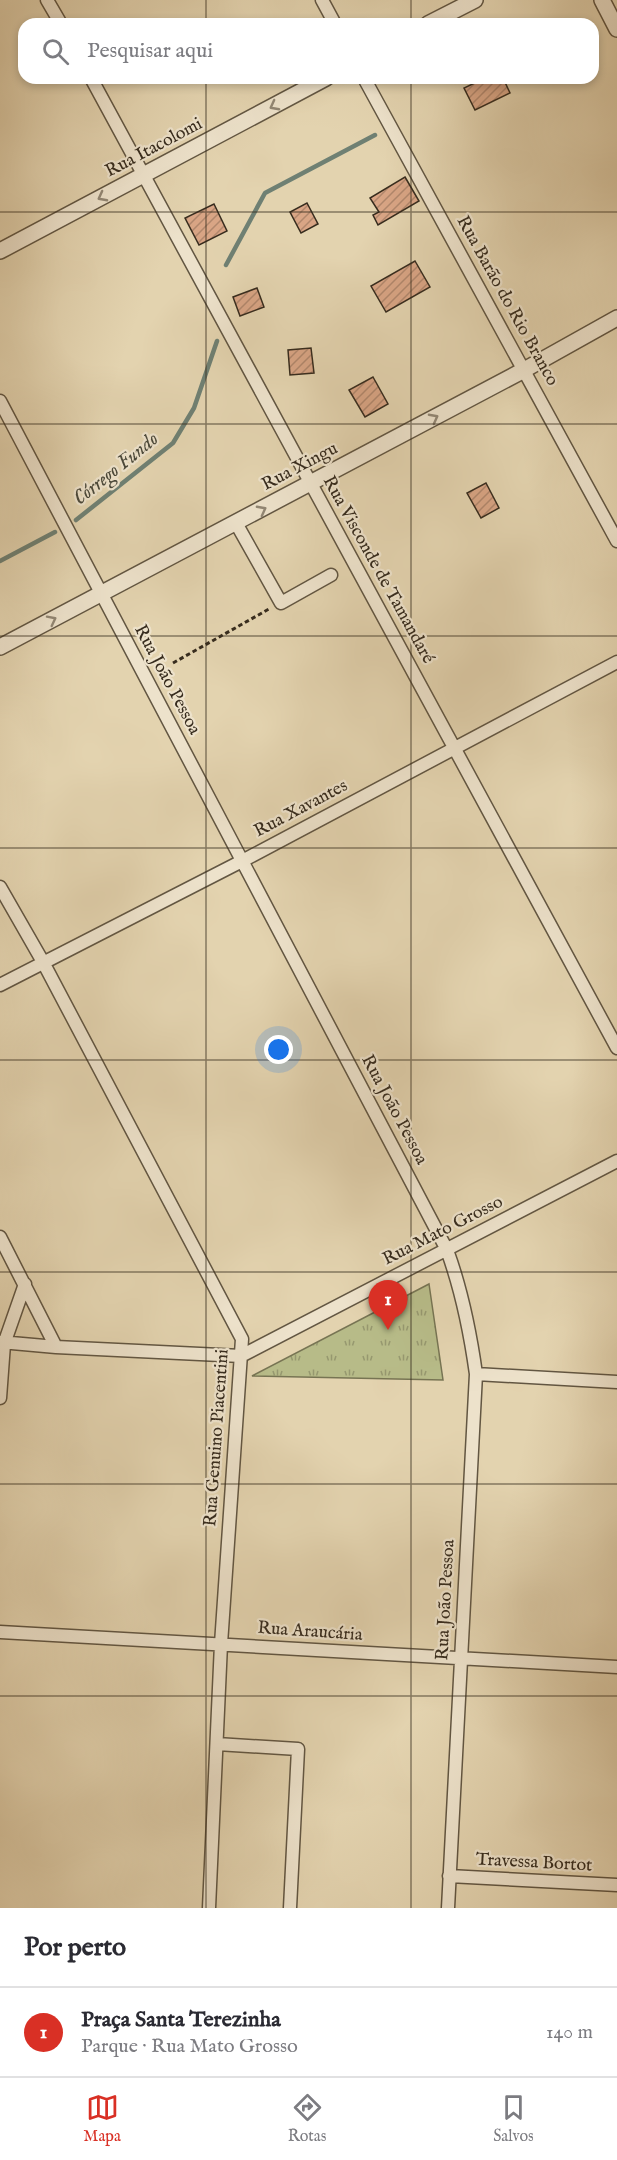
<!DOCTYPE html>
<html lang="pt">
<meta charset="utf-8">
<style>
body{margin:0;font-family:"IM FELL English",serif;background:#f7f7f7;color:#2b2b33}
.you{position:absolute;left:279px;top:1050px;width:21px;height:21px;margin:-15px;border:4px solid #fff;border-radius:50%;background:#1a73e8;box-shadow:0 0 0 9px #1a73e833}
.badge{display:grid;place-items:center;width:39px;height:39px;border-radius:50%;background:#d93025;color:#fff;font-size:20px;font-weight:700}
.pin{position:absolute;translate:-50% -50px;filter:drop-shadow(0 2px 3px #0008)}
.pin::after{content:'';position:absolute;top:32px;width:21px;height:18px;background:inherit;clip-path:polygon(0 0,100% 0,50% 100%)}
.list{margin:0;padding:0;list-style:none}
h2{display:flex;justify-content:space-between;align-items:center;height:78px;margin:0;padding:0 24px;font-size:26px}
h2 small{font-size:20px;font-weight:400;color:#7c7c81}
.list li{display:grid;grid-template-columns:39px 1fr auto;gap:18px;align-items:center;box-sizing:border-box;height:90px;padding:0 24px;border-top:2px solid #e1e1e2}
.list b{display:block;font-size:22px;white-space:nowrap}
.list p{margin:0;font-size:20px;white-space:nowrap;color:#7c7c81}
.list em{font-size:20px;font-style:normal;color:#7c7c81}
.icon{flex:none;width:33px;height:33px;fill:none;stroke:currentColor;stroke-width:2;stroke-linecap:round;stroke-linejoin:round}
.map{position:relative;flex:none;width:617px;height:1908px;overflow:hidden}
.search{position:absolute;background:#fff;box-shadow:0 3px 9px #0003;left:18px;right:18px;top:18px;height:66px;display:flex;align-items:center;gap:15px;box-sizing:border-box;padding:0 21px;border-radius:18px;color:#7c7c81;font-size:22px}
.sheet{height:168px;background:#fff}
nav{display:flex;justify-content:space-around;align-items:center;box-sizing:border-box;height:84px;border-top:2px solid #e1e1e2;background:#fff;font-size:16px;color:#7c7c81}
nav a{display:grid;justify-items:center;gap:3px}
nav .on{color:#d93025}
.map>svg:first-child{display:block}
.grass{fill:url(#grass-tufts);stroke:#777453;stroke-width:1.5}
.lines{fill:none;stroke-linecap:round;stroke-linejoin:round}
.stream{stroke:#6f8073;stroke-width:4.5}
.building{fill:url(#building-hatch);stroke:#372c1e;stroke-width:1.5}
.minor-casing{stroke:#625642;stroke-width:15}
.tertiary-casing{stroke:#625642;stroke-width:18}
.path{stroke:#372c1e;stroke-width:3;stroke-dasharray:4.5 3;stroke-linecap:butt}
.minor{stroke:#ede2cb;stroke-width:12}
.tertiary{stroke:#ede2cb;stroke-width:15}
.oneway{stroke:#928774}
.grid{fill:none;stroke:#372c1e;stroke-width:1.5;stroke-opacity:0.55}
.labels{text-anchor:middle;dominant-baseline:central;stroke-width:4.5;stroke-linejoin:round;paint-order:stroke}
.street-label{font-size:18px;fill:#372c1e;stroke:#ede2cb}
.water-label{font-size:20px;font-style:italic;fill:#4a483a;stroke:#ede2cb}
</style>
<div class="map">
<svg width="617" height="1908" viewBox="0 0 617 1908">
<defs>
<pattern id="grass-tufts" width="24" height="20" patternUnits="userSpaceOnUse" patternTransform="scale(1.5)"><rect width="24" height="20" fill="#b7bb88"/><path d="M3 7l-1-3M5 7V3M7 7l1-3M15 17l-1-3M17 17v-4M19 17l1-3" fill="none" stroke="#96986f"/></pattern>
<pattern id="building-hatch" width="6" height="6" patternUnits="userSpaceOnUse" patternTransform="scale(1.5)"><rect width="6" height="6" fill="#d9a585"/><path d="M-1 1l2-2M0 6l6-6M5 7l2-2" fill="none" stroke="#b1876c"/></pattern>
</defs>
<rect width="100%" height="100%" fill="#e3d3af"/>
<filter id="stains"><feTurbulence type="fractalNoise" baseFrequency=".00333" numOctaves="4"/><feColorMatrix values="0 0 0 0 .2 0 0 0 0 .09 0 0 0 0 .02 0 0 0 .5 -.17"/></filter>
<radialGradient id="worn" r=".72"><stop offset=".6" stop-color="#630" stop-opacity="0"/><stop offset="1" stop-color="#630" stop-opacity=".3"/></radialGradient>
<path class="grass" d="M 429,1284 L 443,1380 L 252,1376 Z"/>
<g class="lines">
<path class="stream" d="M 226,265 L 265,193 L 375,135
M 76,520 L 173,443 L 194,408 L 217,341
M 0,561 L 55,532"/>
</g>
<path class="building" d="M 485,78 L 503,78 L 510,93 L 475,110 L 464,88 Z
M 405,177 L 419,201 L 378,225 L 373,215 L 379,212 L 370,198 Z
M 307,203 L 318,224 L 301,233 L 290,212 Z
M 214,204 L 227,231 L 199,245 L 185,218 Z
M 415,261 L 430,287 L 386,312 L 371,286 Z
M 257,288 L 264,307 L 240,316 L 233,297 Z
M 311,348 L 314,373 L 290,375 L 288,350 Z
M 373,377 L 388,404 L 365,417 L 349,390 Z
M 486,483 L 499,508 L 481,518 L 467,493 Z"/>
<g class="lines">
<g class="minor-casing">
<path id="minor" d="M 47,0 L 61,24
M 322,0 L 335,24
M 91,78 L 617,1048
M 364,78 L 617,541
M 0,401 L 447,1250 C 462,1291 470,1331 476,1374 L 448,1908
M 236,523 L 281,603 L 331,575
M 0,887 L 43,962 L 242,1339 L 221,1644 L 209,1908
M 0,985 L 244,860 L 617,662
M 0,1237 L 56,1347
M 0,1342 L 56,1347 L 241,1356 L 617,1161
M 476,1374 L 617,1382
M 0,1398 L 4,1344 L 25,1284
M 0,1632 L 617,1667
M 217,1744 L 298,1749 L 290,1908
M 449,1876 L 617,1885"/>
</g>
<g class="tertiary-casing">
<path id="tertiary" d="M 602,0 L 617,29
M 428,24 L 475,0
M 0,251 L 326,78
M 0,647 L 524,370 L 617,318"/>
</g>
<path class="path" d="M 173,663 L 269,609"/>
<use href="#minor" class="minor"/>
<use href="#tertiary" class="tertiary"/>
</g>
<defs><path id="oneway-chevron" d="M-2-3.5L2.5 0L-2 3.5" fill="none" stroke-width="1.6" stroke-linecap="round" stroke-linejoin="round" transform="scale(1.5)"/></defs>
<g class="oneway">
<use href="#oneway-chevron" transform="translate(274 106) rotate(152)"/>
<use href="#oneway-chevron" transform="translate(102 197) rotate(152)"/>
<use href="#oneway-chevron" transform="translate(434 418) rotate(-28)"/>
<use href="#oneway-chevron" transform="translate(262 510) rotate(-28)"/>
<use href="#oneway-chevron" transform="translate(52 620) rotate(-27)"/>
</g>
<path class="grid" d="M 206,0 L 206,24M 411,0 L 411,24M 206,78 L 206,1908M 411,78 L 411,1908M 0,212 L 617,212M 0,424 L 617,424M 0,636 L 617,636M 0,848 L 617,848M 0,1060 L 617,1060M 0,1272 L 617,1272M 0,1484 L 617,1484M 0,1696 L 617,1696"/>
<g class="labels">
<g class="street-label">
<text transform="translate(154 148) rotate(-28)">Rua Itacolomi</text>
<text transform="translate(507 301) rotate(61)">Rua Barão do Rio Branco</text>
<text transform="translate(300 467) rotate(-28)">Rua Xingu</text>
<text transform="translate(378 570) rotate(61)">Rua Visconde de Tamandaré</text>
<text transform="translate(167 680) rotate(62)">Rua João Pessoa</text>
<text transform="translate(301 809) rotate(-28)">Rua Xavantes</text>
<text transform="translate(394 1110) rotate(62)">Rua João Pessoa</text>
<text transform="translate(443 1231) rotate(-27)">Rua Mato Grosso</text>
<text transform="translate(217 1438) rotate(-86)">Rua Genuino Piacentini</text>
<text transform="translate(446 1600) rotate(-87)">Rua João Pessoa</text>
<text transform="translate(310 1632) rotate(4)">Rua Araucária</text>
<text transform="translate(534 1863) rotate(3)">Travessa Bortot</text>
</g>
<g class="water-label">
<text transform="translate(116 469) rotate(-39)">Córrego Fundo</text>
</g>
</g>
<rect width="100%" height="100%" filter="url(#stains)"/>
<rect width="100%" height="100%" fill="url(#worn)"/>
</svg>
<div class="you"></div>
<div class="pin badge" style="left:388px;top:1330px">1</div>
<div class="search"><svg class="icon" aria-label="search" viewBox="0 0 24 24"><circle cx="10" cy="10" r="6"/><path d="M15 15l6 6"/></svg>Pesquisar aqui</div>
</div>
<section class="sheet">
<h2>Por perto<small></small></h2>
<ul class="list">
<li><span class="badge">1</span><div><b>Praça Santa Terezinha</b><p>Parque · Rua Mato Grosso</p></div><em>140 m</em></li>
</ul>
</section>
<nav>
<a class="on"><svg class="icon" aria-label="map" viewBox="0 0 24 24"><path d="M3 6l6-2 6 2 6-2v14l-6 2-6-2-6 2zM9 4v14M15 6v14"/></svg>Mapa</a>
<a><svg class="icon" aria-label="directions" viewBox="0 0 24 24"><path d="M12 3l9 9-9 9-9-9zM9 14v-3h6M13 9l2 2-2 2"/></svg>Rotas</a>
<a><svg class="icon" aria-label="saved" viewBox="0 0 24 24"><path d="M7 4h10v16l-5-4-5 4z"/></svg>Salvos</a>
</nav>
